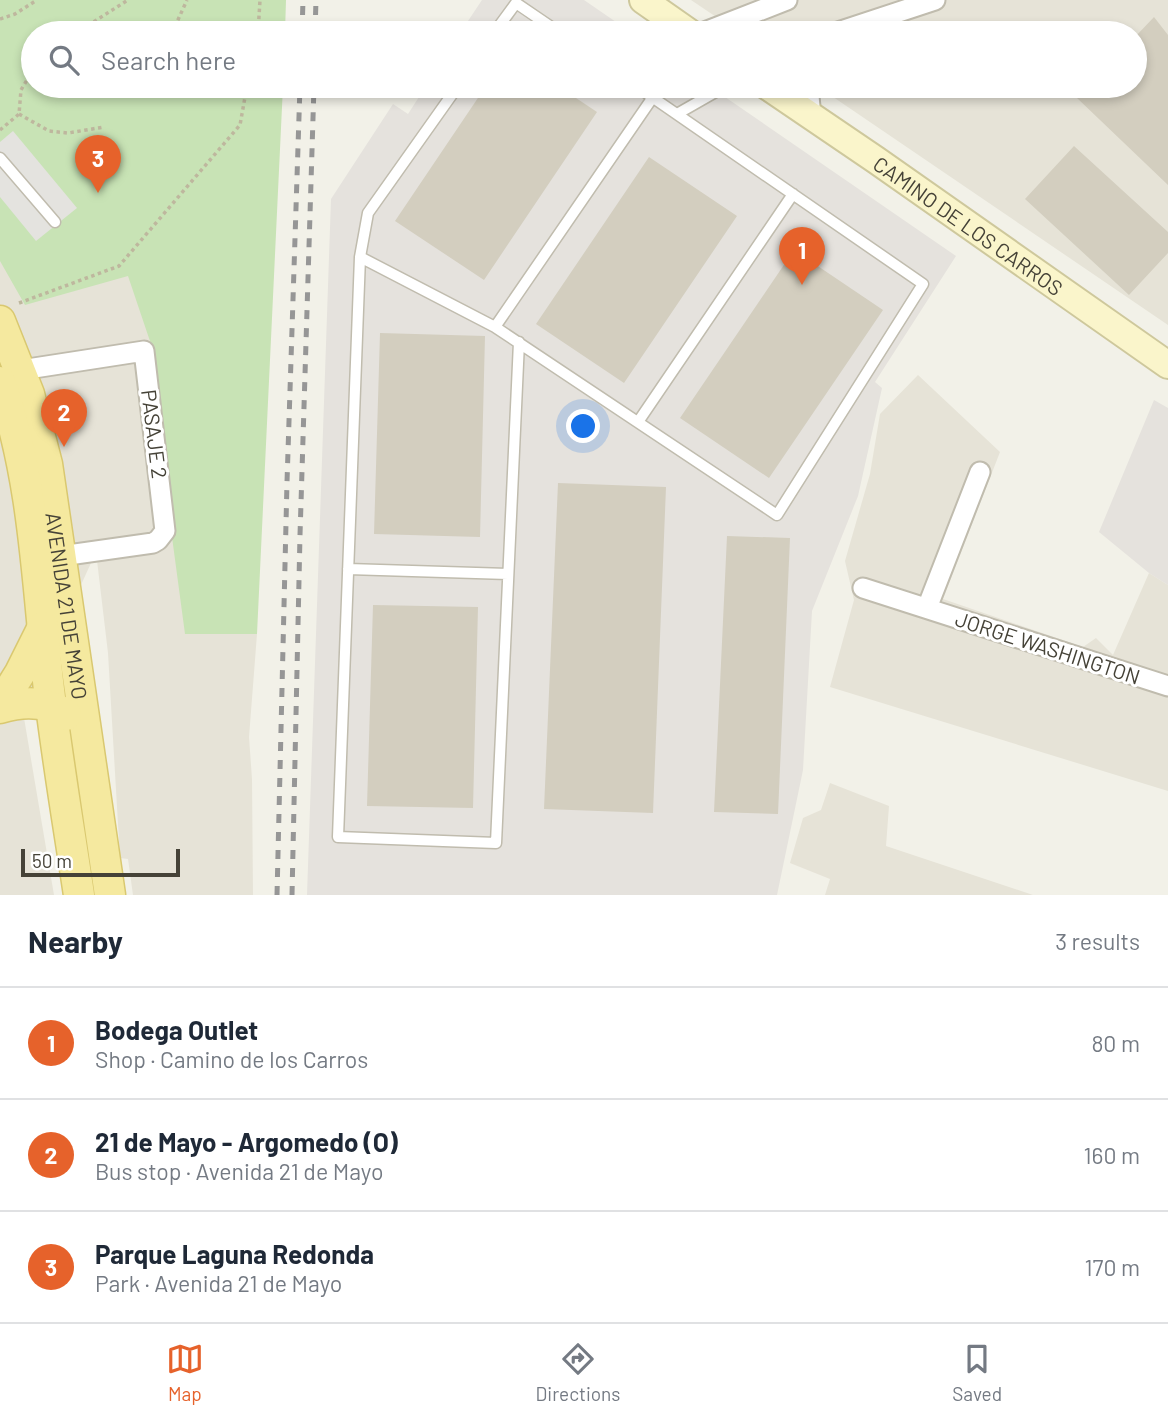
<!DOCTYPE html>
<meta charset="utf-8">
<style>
body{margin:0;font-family:Barlow,sans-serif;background:#f2f2f3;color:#1f2937}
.scale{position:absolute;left:21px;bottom:18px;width:159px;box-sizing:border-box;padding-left:7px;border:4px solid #454237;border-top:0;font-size:19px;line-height:24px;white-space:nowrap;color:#454237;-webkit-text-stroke:5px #fff;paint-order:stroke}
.you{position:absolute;left:584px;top:427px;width:24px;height:24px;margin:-18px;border:5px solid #fff;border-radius:50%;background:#1a73e8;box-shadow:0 0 0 10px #1a73e833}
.badge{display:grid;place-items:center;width:46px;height:46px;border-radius:50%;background:#e6622b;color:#fff;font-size:23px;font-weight:700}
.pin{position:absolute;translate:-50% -58px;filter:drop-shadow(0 2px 4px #0008)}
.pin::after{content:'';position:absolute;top:37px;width:24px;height:21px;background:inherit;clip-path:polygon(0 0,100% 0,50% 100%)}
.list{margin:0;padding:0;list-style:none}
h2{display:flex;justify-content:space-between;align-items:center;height:91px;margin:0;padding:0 28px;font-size:30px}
h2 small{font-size:23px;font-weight:400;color:#747a83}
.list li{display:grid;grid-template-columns:46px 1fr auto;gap:21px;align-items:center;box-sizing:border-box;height:112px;padding:0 28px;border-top:2px solid #e0e1e3}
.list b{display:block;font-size:26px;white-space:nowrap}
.list p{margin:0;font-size:23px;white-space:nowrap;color:#747a83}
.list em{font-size:23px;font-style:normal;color:#747a83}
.icon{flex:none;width:38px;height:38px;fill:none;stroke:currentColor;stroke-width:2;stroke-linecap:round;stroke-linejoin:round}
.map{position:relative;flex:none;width:1168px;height:895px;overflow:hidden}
.search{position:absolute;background:#fff;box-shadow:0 4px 10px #0003;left:21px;right:21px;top:21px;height:77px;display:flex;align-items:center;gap:18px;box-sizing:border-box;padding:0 24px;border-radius:38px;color:#747a83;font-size:26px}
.sheet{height:427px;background:#fff}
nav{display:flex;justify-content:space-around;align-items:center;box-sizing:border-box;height:98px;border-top:2px solid #e0e1e3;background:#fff;font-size:19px;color:#747a83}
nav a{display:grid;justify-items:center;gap:4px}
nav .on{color:#e6622b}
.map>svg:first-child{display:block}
.residential{fill:#e6e3d7}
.industrial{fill:#e5e2dd}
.green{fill:#c8e3b5}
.parking{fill:#e4e3df}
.building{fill:#d3cebf}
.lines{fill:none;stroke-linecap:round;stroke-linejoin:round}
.lane-casing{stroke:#c0bcae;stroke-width:13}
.street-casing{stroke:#c0bcae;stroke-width:23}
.secondary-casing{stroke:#cec89c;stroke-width:30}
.primary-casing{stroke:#d9c870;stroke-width:33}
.path{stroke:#beb79e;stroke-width:3.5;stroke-dasharray:3.5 3.5;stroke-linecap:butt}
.lane{stroke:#fff;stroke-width:10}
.street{stroke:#fff;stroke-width:19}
.secondary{stroke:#faf5cb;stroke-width:26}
.primary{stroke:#f5e99f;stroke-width:30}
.rail{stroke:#969696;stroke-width:5;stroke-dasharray:9 9;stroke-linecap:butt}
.labels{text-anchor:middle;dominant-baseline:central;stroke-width:6;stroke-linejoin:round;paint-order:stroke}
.street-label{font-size:21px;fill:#454237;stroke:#fff}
</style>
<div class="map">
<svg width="1168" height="895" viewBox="0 0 1168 895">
<rect width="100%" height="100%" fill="#f2f1e8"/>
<path class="residential" d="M 0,0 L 33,33 L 33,86 L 276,86 L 185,634 L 257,634 L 249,737 L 252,779 L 253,895 L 133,895 L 128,859 L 120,858 L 108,653 L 96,552 L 23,712 L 54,895 L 0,895 Z
M 691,0 L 1168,0 L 1168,325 L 817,86 L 1135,86 L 1135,33 L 740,33 Z
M 918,375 L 1000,452 L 943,599 L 1083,647 L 1096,638 L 1113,655 L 1149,573 L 1168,585 L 1168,791 L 830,687 L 854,600 L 845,561 L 870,474 L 880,414 Z
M 830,783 L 889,806 L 886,846 L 1033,895 L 825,895 L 830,879 L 790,863 L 803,818 L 821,810 Z"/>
<path class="industrial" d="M 482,0 L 584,0 L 632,33 L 460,33 Z
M 426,86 L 709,86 L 956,256 L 875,382 L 882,388 L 858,496 L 812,611 L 803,770 L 777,895 L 307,895 L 331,199 L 393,104 L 408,114 Z
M 1154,400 L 1168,408 L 1168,585 L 1149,573 L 1099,532 Z"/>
<path class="green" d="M 0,0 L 286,0 L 285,33 L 33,33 L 33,86 L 283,86 L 257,634 L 185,634 L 172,537 L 155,356 L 128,276 L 25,305 L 0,261 Z"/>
<path class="parking" d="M 13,131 L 77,208 L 36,241 L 0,197 L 0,142 Z"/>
<path class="building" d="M 1154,17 L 1168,35 L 1168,185 L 1077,98 L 1088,86 L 1135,86 L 1135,37 Z
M 486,86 L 558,86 L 597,112 L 484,280 L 395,221 Z
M 1074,146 L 1168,232 L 1168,253 L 1129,295 L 1025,199 Z
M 649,157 L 737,216 L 624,383 L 536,324 Z
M 794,250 L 883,310 L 769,478 L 680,418 Z
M 380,333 L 485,336 L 480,537 L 374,534 Z
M 558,483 L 666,487 L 653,813 L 544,809 Z
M 727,536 L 790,538 L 778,814 L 714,812 Z
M 373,605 L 478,607 L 473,808 L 367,806 Z"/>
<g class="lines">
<g class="lane-casing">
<path id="lane" d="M 494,33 L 516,3 L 560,33
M 458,86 L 368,213 L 360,257 L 495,327 L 777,515 L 923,284 L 636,86
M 677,114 L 726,86
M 0,158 L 55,222
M 360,257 L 338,837 L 496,843 L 519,342
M 495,327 L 653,97 L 656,86
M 638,422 L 793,194
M 348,569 L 508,574"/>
</g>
<g class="street-casing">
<path id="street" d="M 702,33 L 787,0
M 835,33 L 935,0
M 808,86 L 811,117
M 21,370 L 144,351 L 165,531 L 158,540 L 153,543 L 61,556
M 863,588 L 1168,686
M 927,608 L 980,472"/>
</g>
<g class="secondary-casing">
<g id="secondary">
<path d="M 643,0 L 690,33"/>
<path id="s1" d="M 767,86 L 876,160 L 1168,365"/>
</g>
</g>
<g class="primary-casing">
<g id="primary">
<path id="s2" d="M 0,321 L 29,394 L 47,464 L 110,895"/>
<path d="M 0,382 C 33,475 37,576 47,672 C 55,747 68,821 79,895"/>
<path d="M 0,705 L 20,673 L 43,627"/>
<path d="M 0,708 C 23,701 46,700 66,715"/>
</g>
</g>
<path class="path" d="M 0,19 L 15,14 L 37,0
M 76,33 L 128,0
M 172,33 L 187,0
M 258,33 L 260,0
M 19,114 L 49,131 L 68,133 L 104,127
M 0,130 L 19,114 L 21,90 L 33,70
M 19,303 L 119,266 L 240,125 L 247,86"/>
<use href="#lane" class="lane"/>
<use href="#street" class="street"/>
<use href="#secondary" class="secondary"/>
<use href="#primary" class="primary"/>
<path class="rail" d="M 302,33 L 303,0
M 315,33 L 316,0
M 277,895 L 287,482 L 300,86
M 292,895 L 300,535 L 314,86"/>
</g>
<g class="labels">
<g class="street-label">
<text stroke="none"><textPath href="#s1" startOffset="245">CAMINO DE LOS CARROS</textPath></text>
<text transform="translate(155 434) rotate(83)">PASAJE 2</text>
<text stroke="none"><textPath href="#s2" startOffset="294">AVENIDA 21 DE MAYO</textPath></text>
<text transform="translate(1048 647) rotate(18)">JORGE WASHINGTON</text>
</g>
</g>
</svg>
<div class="scale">50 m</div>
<div class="you"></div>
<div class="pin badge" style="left:802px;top:285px">1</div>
<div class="pin badge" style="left:64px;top:447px">2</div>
<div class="pin badge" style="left:98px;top:193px">3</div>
<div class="search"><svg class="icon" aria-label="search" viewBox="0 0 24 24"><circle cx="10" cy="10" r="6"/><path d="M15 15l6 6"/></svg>Search here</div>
</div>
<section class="sheet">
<h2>Nearby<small>3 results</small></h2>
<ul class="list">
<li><span class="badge">1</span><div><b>Bodega Outlet</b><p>Shop · Camino de los Carros</p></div><em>80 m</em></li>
<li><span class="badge">2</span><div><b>21 de Mayo - Argomedo (O)</b><p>Bus stop · Avenida 21 de Mayo</p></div><em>160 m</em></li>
<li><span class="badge">3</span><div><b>Parque Laguna Redonda</b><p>Park · Avenida 21 de Mayo</p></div><em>170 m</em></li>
</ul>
</section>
<nav>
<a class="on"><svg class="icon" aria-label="map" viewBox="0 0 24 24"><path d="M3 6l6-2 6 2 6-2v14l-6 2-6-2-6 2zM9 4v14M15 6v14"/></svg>Map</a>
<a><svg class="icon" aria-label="directions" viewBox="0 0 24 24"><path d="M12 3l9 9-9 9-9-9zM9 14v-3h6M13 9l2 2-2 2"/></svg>Directions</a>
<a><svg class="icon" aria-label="saved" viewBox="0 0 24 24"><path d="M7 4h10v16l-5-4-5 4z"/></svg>Saved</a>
</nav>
